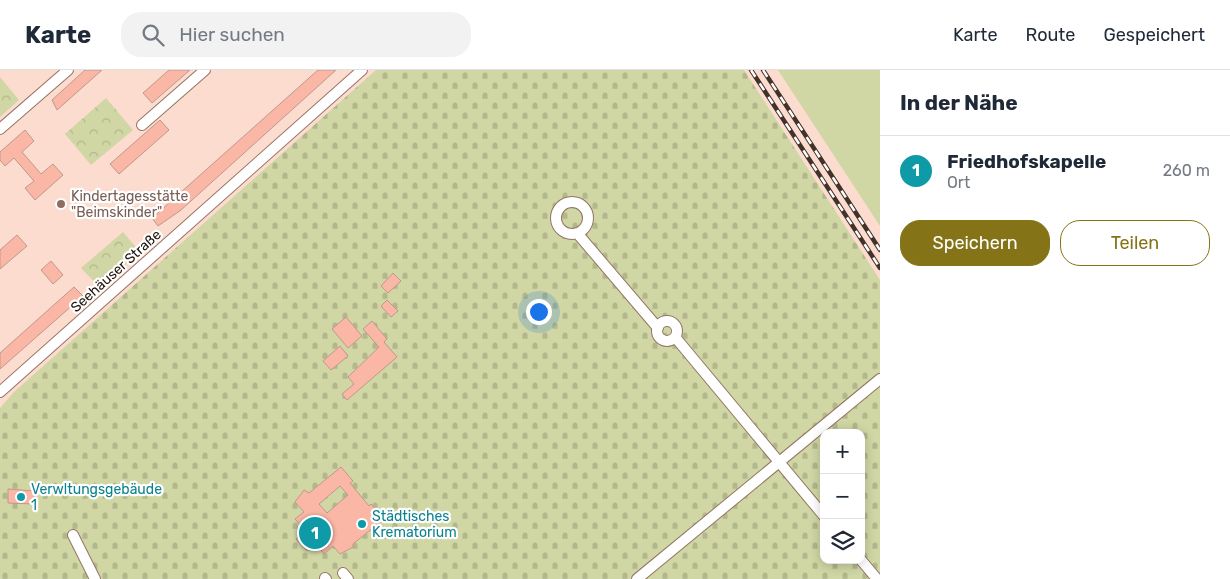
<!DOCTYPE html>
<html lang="de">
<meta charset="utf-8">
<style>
body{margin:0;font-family:Rubik,sans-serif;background:#f2f2f3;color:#1f2937}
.controls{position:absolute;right:15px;bottom:15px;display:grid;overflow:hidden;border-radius:10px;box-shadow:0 2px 12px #0003}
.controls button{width:45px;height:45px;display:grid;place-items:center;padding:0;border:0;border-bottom:1px solid #e0e1e3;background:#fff;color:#1f2937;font:25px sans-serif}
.you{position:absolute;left:538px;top:241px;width:18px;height:18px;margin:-12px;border:4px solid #fff;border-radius:50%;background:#1a73e8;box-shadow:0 0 0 8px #1a73e833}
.badge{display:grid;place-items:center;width:32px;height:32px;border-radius:50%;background:#857417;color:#fff;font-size:16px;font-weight:700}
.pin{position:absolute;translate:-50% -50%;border:2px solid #fff;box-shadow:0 1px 5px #0006}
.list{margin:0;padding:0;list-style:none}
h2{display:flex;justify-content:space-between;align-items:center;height:65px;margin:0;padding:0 20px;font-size:21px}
h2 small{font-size:16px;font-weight:400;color:#747a83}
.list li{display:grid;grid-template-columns:32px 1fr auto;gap:15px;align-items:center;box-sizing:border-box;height:70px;padding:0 20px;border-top:1px solid #e0e1e3}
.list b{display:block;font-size:19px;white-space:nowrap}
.list p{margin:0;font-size:16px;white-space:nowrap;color:#747a83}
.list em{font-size:16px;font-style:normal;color:#747a83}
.actions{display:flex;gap:10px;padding:15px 20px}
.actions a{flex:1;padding:11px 0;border:1px solid #857417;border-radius:20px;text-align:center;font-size:18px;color:#857417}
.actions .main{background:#857417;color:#fff}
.icon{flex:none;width:28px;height:28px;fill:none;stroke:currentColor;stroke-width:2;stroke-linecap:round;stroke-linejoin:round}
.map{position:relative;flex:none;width:880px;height:509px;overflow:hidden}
header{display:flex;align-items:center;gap:30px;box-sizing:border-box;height:70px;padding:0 25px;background:#fff;border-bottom:1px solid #e0e1e3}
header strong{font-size:24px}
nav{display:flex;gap:28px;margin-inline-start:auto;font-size:18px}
.search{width:350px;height:45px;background:#f2f2f3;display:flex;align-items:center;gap:12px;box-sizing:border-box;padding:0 18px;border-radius:20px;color:#747a83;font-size:19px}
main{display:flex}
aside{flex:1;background:#fff}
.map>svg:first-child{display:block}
.cemetery{fill:url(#cemetery-stones);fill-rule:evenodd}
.park{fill:url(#park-crowns)}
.garden{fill:#d0d6a4}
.building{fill:#fbb7a5;stroke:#bf988d;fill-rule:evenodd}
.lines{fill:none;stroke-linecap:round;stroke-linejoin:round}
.minor-casing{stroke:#967464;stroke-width:12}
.minor{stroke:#fff;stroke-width:10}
.rail-casing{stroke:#42322a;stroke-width:4.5}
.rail{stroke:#fff;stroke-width:2.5;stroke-dasharray:8;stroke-linecap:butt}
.education-dot{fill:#8d6e63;stroke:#fff;stroke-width:2}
.culture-dot{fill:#0f9aa8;stroke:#fff;stroke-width:2}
.labels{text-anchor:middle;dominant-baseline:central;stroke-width:4.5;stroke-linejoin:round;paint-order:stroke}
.education-label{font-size:14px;fill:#785e54;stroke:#fff;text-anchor:start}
.street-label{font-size:14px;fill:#20130c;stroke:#fff}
.culture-label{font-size:14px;fill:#0d838f;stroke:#fff;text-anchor:start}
</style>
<header>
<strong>Karte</strong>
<div class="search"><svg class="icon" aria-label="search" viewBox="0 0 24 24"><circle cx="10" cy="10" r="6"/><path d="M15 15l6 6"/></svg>Hier suchen</div>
<nav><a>Karte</a><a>Route</a><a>Gespeichert</a></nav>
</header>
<main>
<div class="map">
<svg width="880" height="509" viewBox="0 0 880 509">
<defs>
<pattern id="cemetery-stones" width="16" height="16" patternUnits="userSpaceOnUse" patternTransform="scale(1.25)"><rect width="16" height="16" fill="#d0d6a4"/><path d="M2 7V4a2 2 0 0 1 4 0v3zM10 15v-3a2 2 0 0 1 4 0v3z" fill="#b2b78c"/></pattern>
<pattern id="park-crowns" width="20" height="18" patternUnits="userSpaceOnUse" patternTransform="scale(1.25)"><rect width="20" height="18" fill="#d0d6a4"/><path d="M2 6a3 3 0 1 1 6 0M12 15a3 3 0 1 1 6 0" fill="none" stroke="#b2b78c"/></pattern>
</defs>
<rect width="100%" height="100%" fill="#fbdcce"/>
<path class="cemetery" d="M 376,0 L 744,0 L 880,210 L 880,509 L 0,509 L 0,338 L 14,322 ZM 824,363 L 861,363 L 861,490 L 824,490 Z"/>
<path class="park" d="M 0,7 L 19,30 L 0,47 Z
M 106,28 L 133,60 L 91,95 L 65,64 Z
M 123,162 L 140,182 L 100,218 L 81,198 Z"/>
<path class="garden" d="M 778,0 L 880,0 L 880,156 Z"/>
<path class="building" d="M 85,0 L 102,0 L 57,40 L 52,30 Z
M 169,0 L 190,0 L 152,33 L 143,23 Z
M 318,0 L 336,0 L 181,140 L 158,156 L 152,148 Z
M 160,50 L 169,60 L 119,104 L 110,94 Z
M 25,60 L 34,71 L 22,82 L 41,104 L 53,94 L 63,105 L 35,130 L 25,118 L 34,111 L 14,88 L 5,96 L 0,90 L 0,82 Z
M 17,165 L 27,176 L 0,199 L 0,180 Z
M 51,191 L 63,205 L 53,214 L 41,200 Z
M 393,203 L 401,211 L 388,223 L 381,216 Z
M 74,217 L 83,226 L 0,299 L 0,283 Z
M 387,230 L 398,241 L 391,247 L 381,236 Z
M 346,247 L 362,266 L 348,278 L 332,259 Z
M 372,251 L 387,269 L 384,272 L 397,287 L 347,330 L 342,324 L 354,314 L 348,307 L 379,277 L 363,259 Z
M 340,276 L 348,286 L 331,300 L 323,291 Z
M 341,397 L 353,411 L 350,413 L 369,436 L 371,434 L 384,449 L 353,474 L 353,477 L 340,484 L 333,476 L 324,484 L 318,476 L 313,480 L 306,480 L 296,469 L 300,466 L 297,463 L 303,458 L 295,449 L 304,442 L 295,432 L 304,420 L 309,423 ZM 340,416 L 348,425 L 327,443 L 319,434 Z
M 8,419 L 34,421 L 34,434 L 8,433 Z"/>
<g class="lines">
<g class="minor-casing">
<path id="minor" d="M 142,55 L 205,0
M 0,59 L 68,0
M556 148a16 16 0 1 1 32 0a16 16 0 1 1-32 0Z
M 577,163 L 658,258
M657 261a10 10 0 1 1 20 0a10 10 0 1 1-20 0Z
M 675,267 L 824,446
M 0,322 L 362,0
M 73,465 L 95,509
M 861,490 L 877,509
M 343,503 L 348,509
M 325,508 L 326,509
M 637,509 L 880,309"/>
</g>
<use href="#minor" class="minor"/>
<g class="rail-casing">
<path id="rail" d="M 751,0 L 880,198
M 763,0 L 880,180"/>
</g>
<use href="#rail" class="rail"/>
</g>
<circle class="education-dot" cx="61" cy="134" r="5"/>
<g class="culture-dot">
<circle cx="21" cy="427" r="5"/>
<circle cx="362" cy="454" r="5"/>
</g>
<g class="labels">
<g class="education-label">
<text x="71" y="126">Kindertagesstätte<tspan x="71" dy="16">"Beimskinder"</tspan></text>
</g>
<g class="street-label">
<text transform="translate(116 201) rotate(-42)">Seehäuser Straße</text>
</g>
<g class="culture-label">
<text x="31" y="419">Verwltungsgebäude<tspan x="31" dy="16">1</tspan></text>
<text x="372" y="446">Städtisches<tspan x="372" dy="16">Krematorium</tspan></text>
</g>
</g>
</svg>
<div class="controls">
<button>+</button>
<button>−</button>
<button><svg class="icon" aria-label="layers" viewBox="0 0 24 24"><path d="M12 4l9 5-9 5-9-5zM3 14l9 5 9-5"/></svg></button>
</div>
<div class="you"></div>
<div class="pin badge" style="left:315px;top:463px;background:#0f9aa8">1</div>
</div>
<aside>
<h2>In der Nähe<small></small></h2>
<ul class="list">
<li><span class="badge" style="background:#0f9aa8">1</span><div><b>Friedhofskapelle</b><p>Ort</p></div><em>260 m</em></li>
</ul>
<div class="actions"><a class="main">Speichern</a><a>Teilen</a></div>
</aside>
</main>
